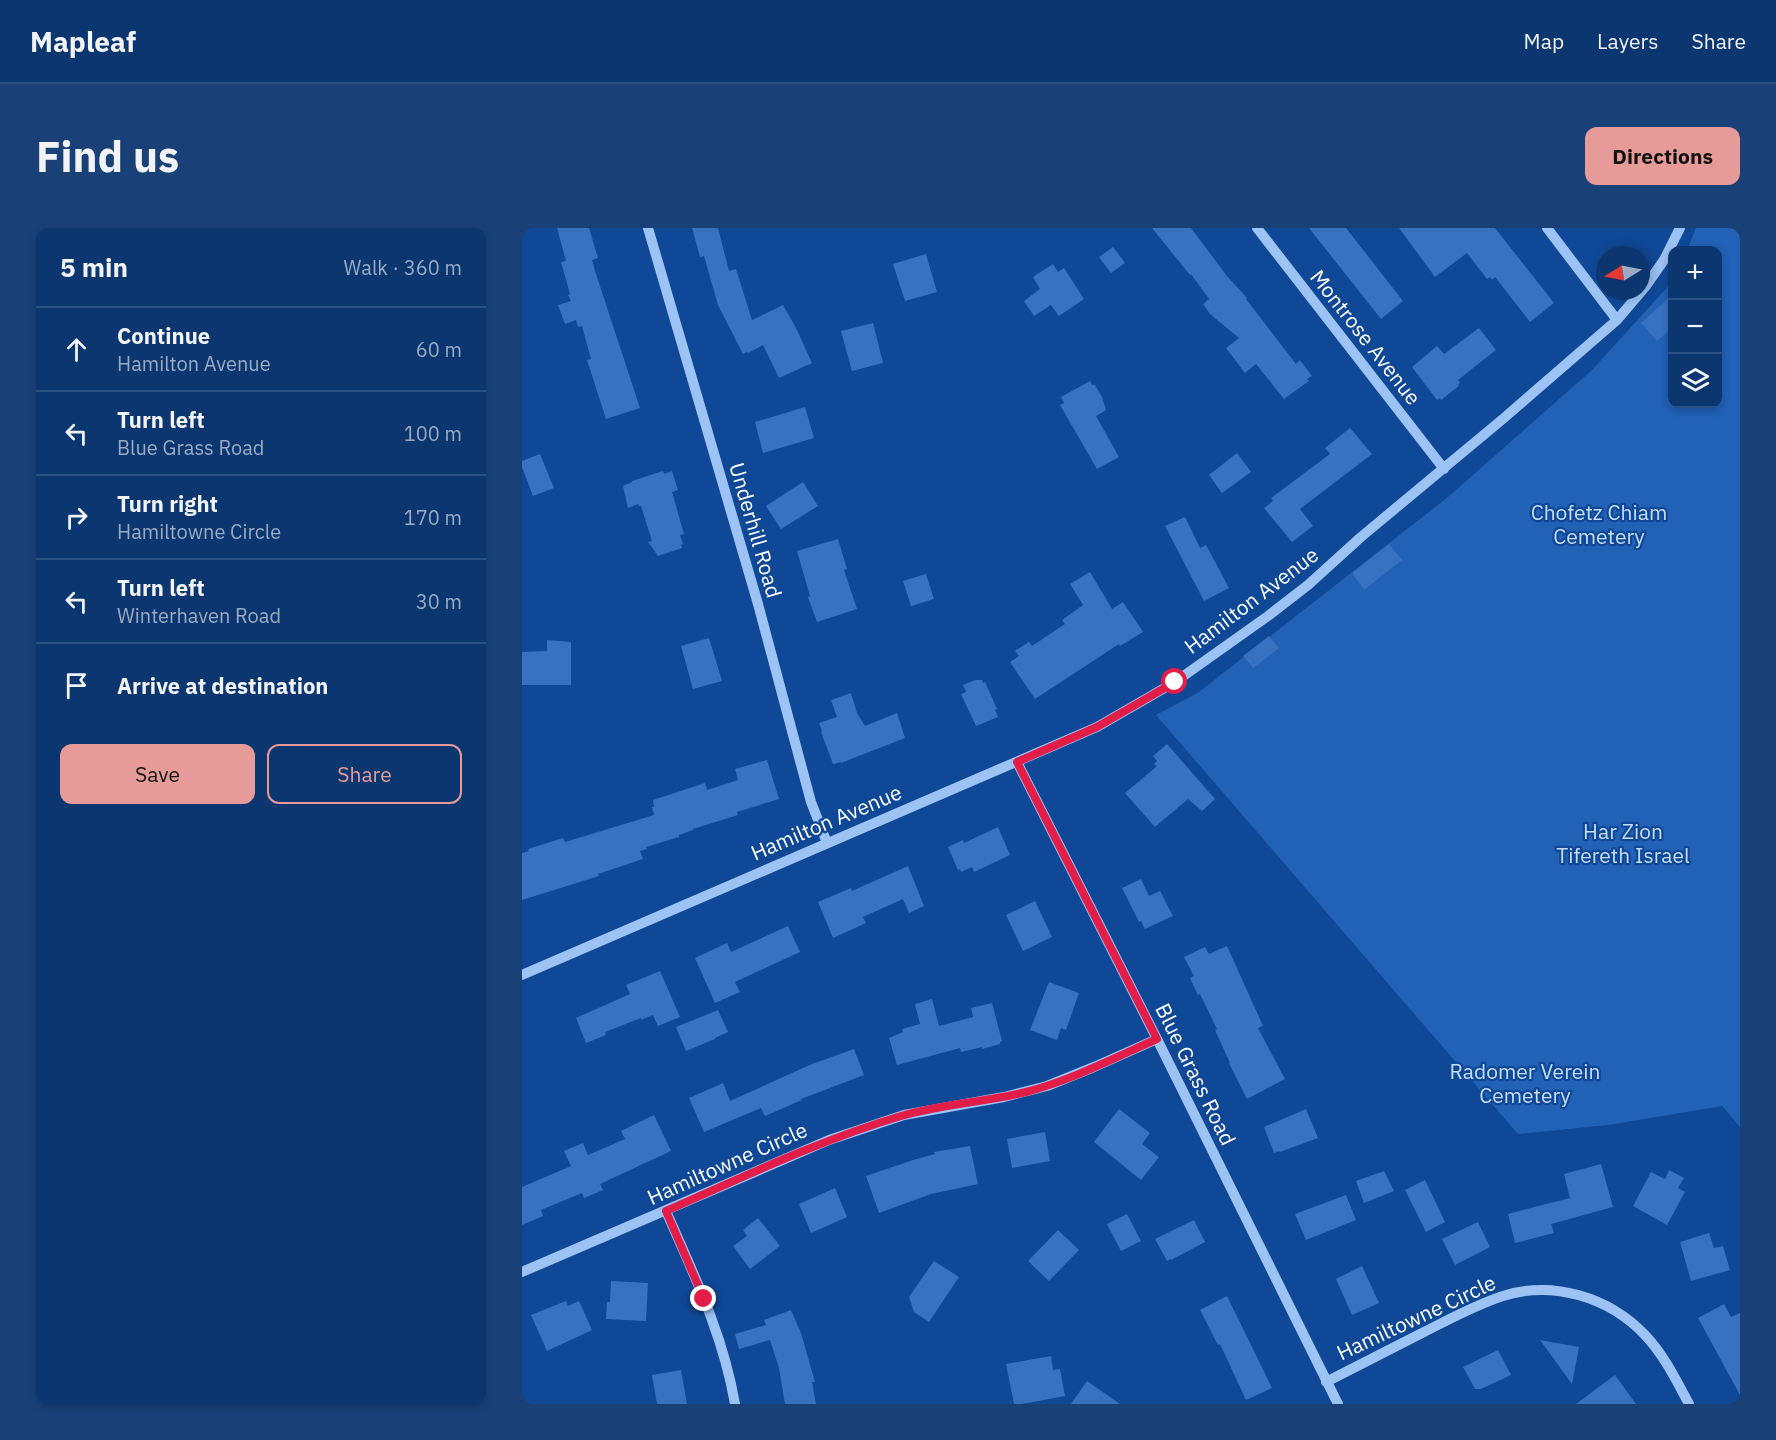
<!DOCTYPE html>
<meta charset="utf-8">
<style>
body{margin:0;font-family:"IBM Plex Sans",sans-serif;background:#194178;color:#f1f3f6}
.controls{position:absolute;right:18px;top:18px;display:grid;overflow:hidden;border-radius:12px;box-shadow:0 3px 9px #0003}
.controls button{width:54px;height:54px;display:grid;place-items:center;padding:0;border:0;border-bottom:2px solid #2b5083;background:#0b3670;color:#f1f3f6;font:30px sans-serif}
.compass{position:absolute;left:1074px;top:18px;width:54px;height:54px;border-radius:50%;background:#0b3670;box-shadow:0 3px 9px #0003;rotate:260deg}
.stop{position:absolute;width:18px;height:18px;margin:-14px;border:4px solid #e11d48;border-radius:50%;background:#fff}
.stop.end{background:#e11d48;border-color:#fff;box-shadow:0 2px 6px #0008}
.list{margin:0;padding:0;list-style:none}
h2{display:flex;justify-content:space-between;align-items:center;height:78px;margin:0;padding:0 24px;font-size:26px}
h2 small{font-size:20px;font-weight:400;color:#9aabc3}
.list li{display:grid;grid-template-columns:39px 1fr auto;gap:18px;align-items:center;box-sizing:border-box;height:84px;padding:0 24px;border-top:2px solid #2b5083}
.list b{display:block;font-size:22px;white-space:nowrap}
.list p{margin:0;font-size:20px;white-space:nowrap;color:#9aabc3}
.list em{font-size:20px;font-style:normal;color:#9aabc3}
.actions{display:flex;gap:12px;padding:18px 24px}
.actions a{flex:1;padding:14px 0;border:2px solid #e69b98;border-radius:12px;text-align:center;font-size:21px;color:#e69b98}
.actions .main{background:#e69b98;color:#111}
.icon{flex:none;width:33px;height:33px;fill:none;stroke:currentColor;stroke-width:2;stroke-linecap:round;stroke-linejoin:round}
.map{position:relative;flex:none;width:1218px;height:1176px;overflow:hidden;border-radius:12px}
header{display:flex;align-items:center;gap:36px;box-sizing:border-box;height:84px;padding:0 30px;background:#0b3670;border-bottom:2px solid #2b5083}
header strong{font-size:28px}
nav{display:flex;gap:33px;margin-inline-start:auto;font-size:21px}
.intro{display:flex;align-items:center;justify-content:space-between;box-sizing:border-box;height:144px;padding:0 36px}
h1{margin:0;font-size:42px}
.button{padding:15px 27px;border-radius:12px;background:#e69b98;color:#111;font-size:21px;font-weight:700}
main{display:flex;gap:36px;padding:0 36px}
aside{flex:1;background:#0b3670;border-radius:12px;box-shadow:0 3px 9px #0003}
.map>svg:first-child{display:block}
.green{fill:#2161b6}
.building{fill:#3771bf}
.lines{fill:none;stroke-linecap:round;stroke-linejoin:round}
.minor{stroke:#9dc3f4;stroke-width:10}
.route{stroke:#e11d48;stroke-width:8}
.labels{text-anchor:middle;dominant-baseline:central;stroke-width:4.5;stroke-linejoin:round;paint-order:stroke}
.street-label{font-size:21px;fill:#fff;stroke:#0f4896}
.park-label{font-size:21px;fill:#c6defe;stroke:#0f4896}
</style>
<header>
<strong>Mapleaf</strong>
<nav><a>Map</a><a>Layers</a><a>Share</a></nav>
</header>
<div class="intro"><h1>Find us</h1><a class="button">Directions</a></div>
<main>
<aside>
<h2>5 min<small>Walk · 360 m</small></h2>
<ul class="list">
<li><svg class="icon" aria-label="ahead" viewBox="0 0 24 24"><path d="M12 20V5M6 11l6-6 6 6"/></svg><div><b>Continue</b><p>Hamilton Avenue</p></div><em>60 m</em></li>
<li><svg class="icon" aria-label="left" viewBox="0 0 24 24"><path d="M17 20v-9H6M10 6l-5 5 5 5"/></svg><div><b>Turn left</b><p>Blue Grass Road</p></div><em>100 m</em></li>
<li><svg class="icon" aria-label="right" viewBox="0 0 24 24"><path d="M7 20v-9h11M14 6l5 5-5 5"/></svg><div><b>Turn right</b><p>Hamiltowne Circle</p></div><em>170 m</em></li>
<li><svg class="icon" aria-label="left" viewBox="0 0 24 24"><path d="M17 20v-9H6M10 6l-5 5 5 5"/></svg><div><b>Turn left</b><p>Winterhaven Road</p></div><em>30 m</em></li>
<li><svg class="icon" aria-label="arrive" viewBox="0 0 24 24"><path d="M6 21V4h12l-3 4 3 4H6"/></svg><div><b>Arrive at destination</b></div></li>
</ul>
<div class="actions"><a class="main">Save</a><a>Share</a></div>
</aside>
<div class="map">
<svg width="1218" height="1176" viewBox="0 0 1218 1176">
<rect width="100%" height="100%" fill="#0f4896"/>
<path class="green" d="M 1174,0 L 1218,0 L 1218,899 L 1200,878 L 1086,897 L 996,906 L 634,487 L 677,464 L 926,269 L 1070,142 L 1150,54 L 1150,176 L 1196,176 L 1196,22 L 1165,22 Z"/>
<path class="building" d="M 35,0 L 67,0 L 76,30 L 70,32 L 73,43 L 118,180 L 84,191 L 65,132 L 69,131 L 60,98 L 56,99 L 54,92 L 43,96 L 36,77 L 49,73 L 46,67 L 48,66 L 39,34 L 44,33 Z
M 170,0 L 196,0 L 207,43 L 214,41 L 230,92 L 261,77 L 274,100 L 290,135 L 257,150 L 241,117 L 226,125 L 225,124 L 221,126 L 196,77 L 182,28 L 178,29 Z
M 630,0 L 669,0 L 705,48 L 725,70 L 724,71 L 774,136 L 778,132 L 790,148 L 785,151 L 787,153 L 762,171 L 734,136 L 723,145 L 704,120 L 717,110 L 688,86 L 681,76 L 687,71 L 669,46 L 668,47 Z
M 787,0 L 824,0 L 881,73 L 859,91 Z
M 877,0 L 973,0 L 1032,75 L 1008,94 L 973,49 L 970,52 L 968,49 L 965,51 L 945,25 L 913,49 Z
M 591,19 L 603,35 L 589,45 L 577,29 Z
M 404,26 L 415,64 L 383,73 L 371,36 Z
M 531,36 L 536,44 L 542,40 L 562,71 L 537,88 L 529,77 L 512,88 L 502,73 L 518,61 L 511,49 Z
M 1150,67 L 1150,100 L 1135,113 L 1119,95 Z
M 351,95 L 361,135 L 330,143 L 319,103 Z
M 957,100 L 974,122 L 936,152 L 938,155 L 936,157 L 937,158 L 919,172 L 918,170 L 915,172 L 890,139 L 915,118 L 922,126 Z
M 568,153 L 570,157 L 573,157 L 580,169 L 584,182 L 574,188 L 597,229 L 575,241 L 538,177 L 542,175 L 539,169 Z
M 283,179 L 292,210 L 241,225 L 233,194 Z
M 828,200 L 850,226 L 778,281 L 791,298 L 770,314 L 742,280 L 751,273 L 749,270 L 808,226 L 803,220 Z
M 715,225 L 729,244 L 700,265 L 687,247 Z
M 18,226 L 32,260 L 11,268 L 0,239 L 0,233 Z
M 141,243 L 142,246 L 150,243 L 156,262 L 150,264 L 162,306 L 158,307 L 161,316 L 159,317 L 160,320 L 136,328 L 126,314 L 130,313 L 119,278 L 117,278 L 116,276 L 106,280 L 101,258 L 110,254 L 110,253 Z
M 281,254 L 296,278 L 259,301 L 244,278 Z
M 663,289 L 678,320 L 684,317 L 707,360 L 682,373 L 643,298 Z
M 316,311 L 325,341 L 322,342 L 335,381 L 295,394 L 286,369 L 288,368 L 275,323 Z
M 867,316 L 880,332 L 842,362 L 830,345 Z
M 568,344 L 590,381 L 601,374 L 621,404 L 598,418 L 597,416 L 513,471 L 488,434 L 497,428 L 493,423 L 507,414 L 510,418 L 543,396 L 540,392 L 561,377 L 548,356 Z
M 404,346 L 412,371 L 389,378 L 381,353 Z
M 747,408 L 757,420 L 731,440 L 721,428 Z
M 187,410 L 200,453 L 171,461 L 159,418 Z
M 25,412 L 49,414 L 49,457 L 0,457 L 0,424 L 25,423 Z
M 453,452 L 460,452 L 461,455 L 463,454 L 475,481 L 473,482 L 476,489 L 454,498 L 439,466 L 444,464 L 441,457 Z
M 329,465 L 335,485 L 343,498 L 375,485 L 383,510 L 319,535 L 319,534 L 311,536 L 299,504 L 300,503 L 297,495 L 315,489 L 309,472 Z
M 645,516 L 693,571 L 680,583 L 666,571 L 633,599 L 603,565 L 635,538 L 632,536 L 635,533 L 631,528 Z
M 245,532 L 257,571 L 215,584 L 216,587 L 171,601 L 171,602 L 157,607 L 157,609 L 124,619 L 125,621 L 118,623 L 121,631 L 76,646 L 77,648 L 0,672 L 0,625 L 7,623 L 6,621 L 41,610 L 43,614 L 132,587 L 130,579 L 132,579 L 131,572 L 183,555 L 185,562 L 216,552 L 213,541 Z
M 476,599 L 488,627 L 452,644 L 450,639 L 439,644 L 438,641 L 436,642 L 426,619 L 441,612 L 442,615 Z
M 386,638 L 402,678 L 387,685 L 381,671 L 341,689 L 344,695 L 311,710 L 296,674 L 329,660 L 330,663 Z
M 619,651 L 627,668 L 638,663 L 651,688 L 623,701 L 619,693 L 617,694 L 600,660 Z
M 513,673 L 530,709 L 501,723 L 484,687 Z
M 266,698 L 278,724 L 213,754 L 218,764 L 193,775 L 173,730 L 205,715 L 209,724 Z
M 705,718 L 741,798 L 736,800 L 763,851 L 725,871 L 707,835 L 708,835 L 693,802 L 695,801 L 678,766 L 676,767 L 668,750 L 672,748 L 662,729 L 683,719 L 687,726 Z
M 138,743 L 158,789 L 136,798 L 131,787 L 119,792 L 119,790 L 83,804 L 84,807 L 64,815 L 54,790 L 108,766 L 104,757 Z
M 527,754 L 557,765 L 544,802 L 539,800 L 535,812 L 508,802 Z
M 410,771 L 417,798 L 451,789 L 449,780 L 470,775 L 480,813 L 478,814 L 478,816 L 460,821 L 460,819 L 439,824 L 438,820 L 375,837 L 367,810 L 381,804 L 380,801 L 398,796 L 393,776 Z
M 196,782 L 206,804 L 193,810 L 193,811 L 164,823 L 154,799 Z
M 332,821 L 342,847 L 279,871 L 280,872 L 243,888 L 239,880 L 182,904 L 167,870 L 201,855 L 208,873 L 290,836 Z
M 597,881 L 628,905 L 620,916 L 637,929 L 619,952 L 572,914 Z
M 784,881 L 796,910 L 758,924 L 757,923 L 752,925 L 742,899 Z
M 132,887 L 149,923 L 78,956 L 81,962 L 62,970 L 60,965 L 19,982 L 21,988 L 0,997 L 0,959 L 49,938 L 42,923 L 61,915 L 66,927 L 103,911 L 99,903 Z
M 523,904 L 528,933 L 490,940 L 485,911 Z
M 448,918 L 456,956 L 409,966 L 357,985 L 344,948 L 391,932 L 413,926 L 412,924 Z
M 1079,936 L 1091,979 L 1029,996 L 1032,1005 L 993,1015 L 986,986 L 1048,970 L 1042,946 Z
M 1147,942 L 1162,950 L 1156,960 L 1163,964 L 1145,997 L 1111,978 L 1129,944 L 1143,951 Z
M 862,943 L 872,963 L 842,975 L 834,953 Z
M 903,952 L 923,994 L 904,1004 L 883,962 Z
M 313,960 L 325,989 L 289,1005 L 277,976 Z
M 824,967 L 834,992 L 784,1012 L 773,986 Z
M 605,986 L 619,1013 L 599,1023 L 585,996 Z
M 236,990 L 258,1018 L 228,1041 L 211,1018 L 225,1008 L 221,1002 Z
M 672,992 L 683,1014 L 649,1032 L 648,1031 L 645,1033 L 633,1011 Z
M 956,994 L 968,1019 L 933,1037 L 920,1011 Z
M 536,1002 L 557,1022 L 527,1053 L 506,1033 Z
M 1187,1005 L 1192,1020 L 1201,1018 L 1208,1042 L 1169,1053 L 1158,1014 Z
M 412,1033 L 437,1049 L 407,1094 L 392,1084 L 387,1069 Z
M 840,1038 L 857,1075 L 830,1087 L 814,1051 Z
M 89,1053 L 126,1055 L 124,1093 L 84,1091 L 85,1074 L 88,1074 Z
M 705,1068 L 750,1160 L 724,1172 L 698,1116 L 696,1117 L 678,1082 Z
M 44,1073 L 46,1078 L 57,1073 L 70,1102 L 25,1123 L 9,1087 Z
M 1202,1076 L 1209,1089 L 1218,1085 L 1218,1167 L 1176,1090 Z
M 269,1082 L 279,1105 L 293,1154 L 290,1154 L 294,1176 L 263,1176 L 257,1140 L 248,1112 L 217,1121 L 213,1106 L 244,1097 L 242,1092 Z
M 1018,1112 L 1057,1119 L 1050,1156 Z
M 976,1122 L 989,1147 L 959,1161 L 953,1161 L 941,1139 Z
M 529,1128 L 531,1142 L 538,1141 L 543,1168 L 500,1176 L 492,1176 L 484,1136 Z
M 159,1142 L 165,1176 L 135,1176 L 130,1147 Z
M 1093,1147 L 1114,1176 L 1054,1176 Z
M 565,1153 L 598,1176 L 549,1176 Z"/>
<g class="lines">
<path class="minor" d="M 126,0 L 236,376 L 289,574 L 305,615
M 735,0 L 922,241
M 1025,0 L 1095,92
M 495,534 L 635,811 L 816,1176
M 0,747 L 575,499 L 653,454 L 746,388 L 786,357 L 839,309 L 982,190 L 1095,92 L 1123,59 L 1142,32 L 1158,0
M 144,983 C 172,1047 201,1106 213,1176
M 0,1044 L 307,912 L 382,887 L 482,869 L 525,858 L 572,839 L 635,811
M 804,1154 C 837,1137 869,1121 902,1104 C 928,1091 953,1077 981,1068 C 1031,1052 1087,1069 1123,1107 C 1142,1127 1154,1152 1167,1176"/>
</g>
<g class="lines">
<path class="route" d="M 182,1071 L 144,983 C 221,949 298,912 379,888 C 420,876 463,874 504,864 C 550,852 592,830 635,811 L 495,534 L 575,499 L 653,454"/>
</g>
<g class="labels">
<g class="street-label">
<text transform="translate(844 109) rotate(52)">Montrose Avenue</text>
<text transform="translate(234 302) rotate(74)">Underhill Road</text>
<text transform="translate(729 372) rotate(-37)">Hamilton Avenue</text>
<text transform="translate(304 594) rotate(-23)">Hamilton Avenue</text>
<text transform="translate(674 846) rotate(64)">Blue Grass Road</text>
<text transform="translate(205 935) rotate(-24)">Hamiltowne Circle</text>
<text transform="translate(894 1089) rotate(-25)">Hamiltowne Circle</text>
</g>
<g class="park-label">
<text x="1077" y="284">Chofetz Chiam<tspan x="1077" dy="24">Cemetery</tspan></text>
<text x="1101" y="603">Har Zion<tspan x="1101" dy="24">Tifereth Israel</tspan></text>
<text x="1003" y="843">Radomer Verein<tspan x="1003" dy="24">Cemetery</tspan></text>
</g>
</g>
</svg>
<div class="controls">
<button>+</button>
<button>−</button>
<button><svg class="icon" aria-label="layers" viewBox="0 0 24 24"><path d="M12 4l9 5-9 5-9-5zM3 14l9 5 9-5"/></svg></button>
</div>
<svg class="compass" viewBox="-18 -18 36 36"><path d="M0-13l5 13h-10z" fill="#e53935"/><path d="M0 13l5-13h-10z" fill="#9aabc3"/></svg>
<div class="stop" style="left:653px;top:454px"></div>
<div class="stop end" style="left:182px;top:1071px"></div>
</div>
</main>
